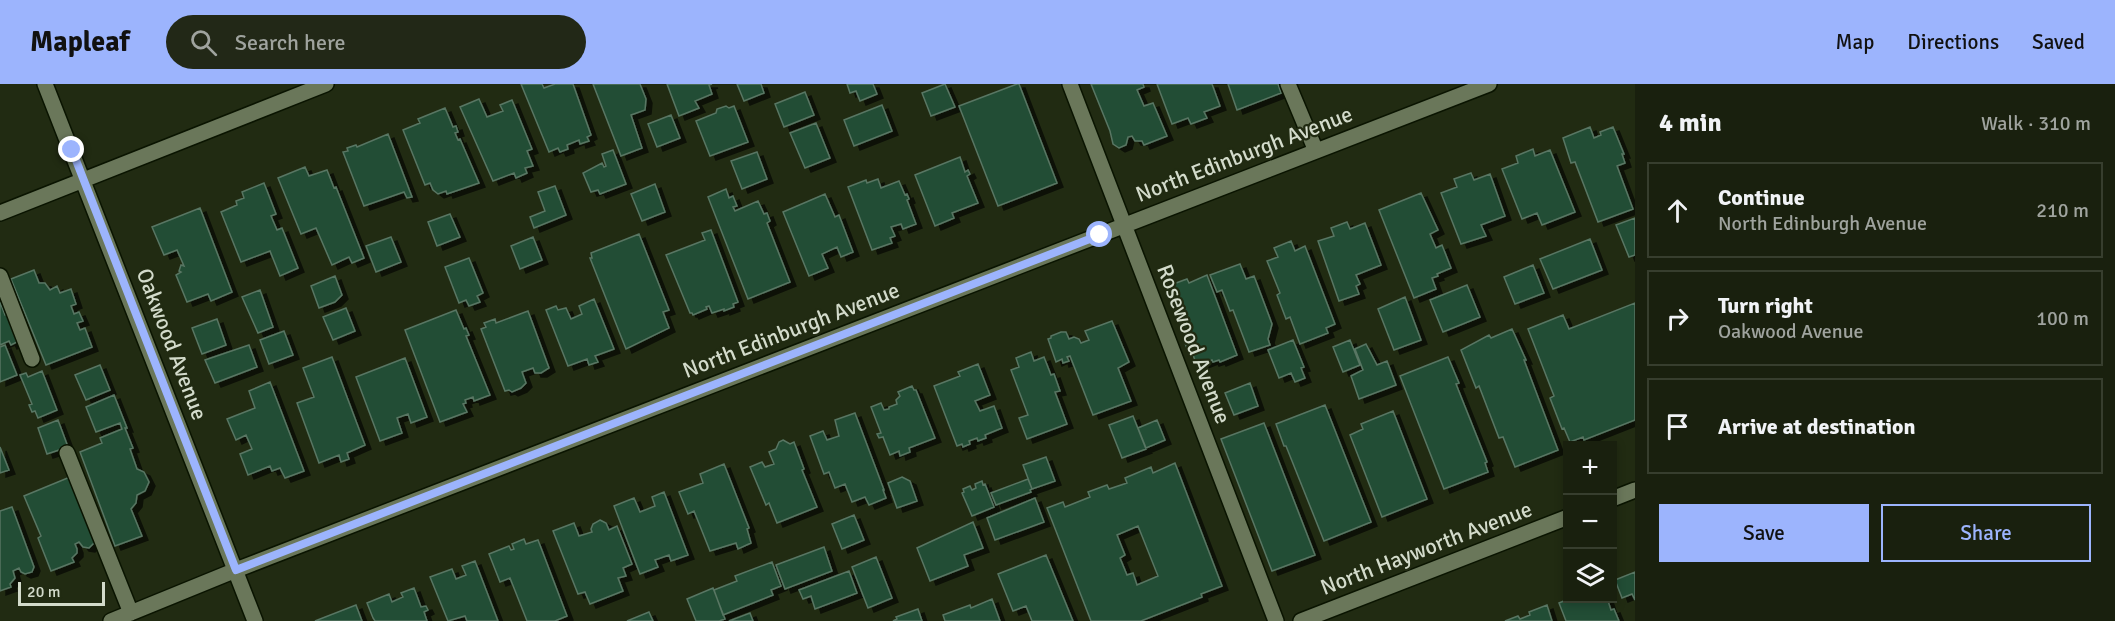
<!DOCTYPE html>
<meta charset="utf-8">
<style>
body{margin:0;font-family:Signika,sans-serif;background:#222817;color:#f1f3f6}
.controls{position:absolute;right:18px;bottom:18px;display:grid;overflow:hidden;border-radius:0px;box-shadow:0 3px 9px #0003}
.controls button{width:54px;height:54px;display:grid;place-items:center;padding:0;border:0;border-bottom:2px solid #373e2e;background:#19200e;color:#f1f3f6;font:30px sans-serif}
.scale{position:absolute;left:18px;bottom:15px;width:87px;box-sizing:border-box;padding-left:6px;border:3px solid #d3dbcb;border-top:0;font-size:16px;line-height:21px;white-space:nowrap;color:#d3dbcb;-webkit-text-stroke:4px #212b12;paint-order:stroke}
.stop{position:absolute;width:18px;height:18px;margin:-14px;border:4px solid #9cb4fd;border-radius:50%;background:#fff}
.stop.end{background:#9cb4fd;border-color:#fff;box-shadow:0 2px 6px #0008}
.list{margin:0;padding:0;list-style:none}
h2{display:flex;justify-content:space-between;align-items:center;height:78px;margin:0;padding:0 24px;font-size:26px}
h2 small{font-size:20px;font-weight:400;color:#9fa39e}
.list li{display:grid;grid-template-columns:39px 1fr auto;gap:18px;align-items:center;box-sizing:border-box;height:96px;margin:0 12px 12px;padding:0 12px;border:2px solid #373e2e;border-radius:0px}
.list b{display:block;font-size:22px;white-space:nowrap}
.list p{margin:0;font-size:20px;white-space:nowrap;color:#9fa39e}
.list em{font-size:20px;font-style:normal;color:#9fa39e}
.actions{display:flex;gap:12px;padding:18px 24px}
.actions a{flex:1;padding:14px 0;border:2px solid #9cb4fd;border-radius:0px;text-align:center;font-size:21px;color:#9cb4fd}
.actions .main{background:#9cb4fd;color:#111}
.icon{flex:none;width:33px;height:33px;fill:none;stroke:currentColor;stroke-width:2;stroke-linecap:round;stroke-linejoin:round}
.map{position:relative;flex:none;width:1635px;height:537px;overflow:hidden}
header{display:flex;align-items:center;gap:36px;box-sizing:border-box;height:84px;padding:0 30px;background:#9cb4fd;color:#111}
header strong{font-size:28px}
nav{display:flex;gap:33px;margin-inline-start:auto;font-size:21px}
.search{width:420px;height:54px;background:#222817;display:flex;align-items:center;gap:15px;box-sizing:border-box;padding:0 21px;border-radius:33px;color:#9fa39e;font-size:22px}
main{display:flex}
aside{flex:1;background:#19200e}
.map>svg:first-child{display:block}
.building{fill:#234d35;stroke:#587663;stroke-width:1.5;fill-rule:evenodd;filter:url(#shadow)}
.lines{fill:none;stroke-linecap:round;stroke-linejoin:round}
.minor-casing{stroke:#0a1400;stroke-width:18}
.minor{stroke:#6a775a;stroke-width:15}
.route{stroke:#9cb4fd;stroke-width:8}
.labels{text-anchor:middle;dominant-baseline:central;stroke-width:4.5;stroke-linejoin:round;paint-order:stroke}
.street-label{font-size:22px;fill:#d3dbcb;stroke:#212b12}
</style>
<header>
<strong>Mapleaf</strong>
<div class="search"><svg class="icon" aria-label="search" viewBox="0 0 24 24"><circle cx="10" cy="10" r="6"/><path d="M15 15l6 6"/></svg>Search here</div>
<nav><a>Map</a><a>Directions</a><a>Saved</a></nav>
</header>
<main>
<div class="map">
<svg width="1635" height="537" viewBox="0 0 1635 537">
<defs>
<filter id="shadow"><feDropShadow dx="6" dy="4" stdDeviation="0" flood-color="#0009"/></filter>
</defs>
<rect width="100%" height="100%" fill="#212b12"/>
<path class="building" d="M 521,0 L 542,0 L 544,4 L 555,0 L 573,0 L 591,51 L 587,53 L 589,57 L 580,60 L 579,56 L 567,61 L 568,65 L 560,68 L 558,64 L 549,68 Z
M 593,0 L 640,0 L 646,15 L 645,26 L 631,31 L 642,64 L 621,72 Z
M 667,0 L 712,0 L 709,1 L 712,10 L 695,17 L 699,24 L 679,32 Z
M 737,0 L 761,0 L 764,9 L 744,17 Z
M 847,0 L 873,0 L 877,10 L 860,17 L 856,7 L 850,9 Z
M 945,0 L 955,23 L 931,32 L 922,9 Z
M 1017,0 L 1019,0 L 1057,99 L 998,122 L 959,22 Z
M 1091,0 L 1143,0 L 1144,3 L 1137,6 L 1144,22 L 1153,19 L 1167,52 L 1144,61 L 1142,57 L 1135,57 L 1132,52 L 1128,53 L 1126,61 L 1119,64 L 1113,60 L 1110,47 Z
M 1157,0 L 1212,0 L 1220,22 L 1204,28 L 1207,34 L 1191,40 L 1188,34 L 1172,40 Z
M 1228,0 L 1278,0 L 1281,9 L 1237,26 Z
M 805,8 L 814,31 L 784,43 L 775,20 Z
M 479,15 L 487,33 L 503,27 L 500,21 L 512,16 L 532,65 L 527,67 L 533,82 L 525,84 L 527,89 L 516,94 L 514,89 L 493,97 L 460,23 Z
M 882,21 L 892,47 L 854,62 L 844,36 Z
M 726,22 L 729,24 L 734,22 L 748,58 L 710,72 L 696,37 L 716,29 L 717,25 Z
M 445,24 L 453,43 L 456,42 L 458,48 L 455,49 L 458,56 L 460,55 L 479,99 L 447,110 L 446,107 L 438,110 L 433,106 L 430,99 L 425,101 L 403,46 L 420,39 L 418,35 Z
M 671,31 L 680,54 L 657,63 L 648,40 Z
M 816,39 L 830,74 L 805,84 L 790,49 Z
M 1590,43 L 1594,54 L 1601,51 L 1600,48 L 1613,43 L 1624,70 L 1622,70 L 1625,79 L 1617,82 L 1633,125 L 1598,138 L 1575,78 L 1571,79 L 1563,54 Z
M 388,50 L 412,113 L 407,114 L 404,108 L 364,122 L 343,68 L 348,67 L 347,64 L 356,61 L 357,63 Z
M 1533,65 L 1535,72 L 1550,66 L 1575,128 L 1542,141 L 1537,129 L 1522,135 L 1502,85 L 1518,79 L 1516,72 Z
M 613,66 L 626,100 L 600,110 L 598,106 L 591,108 L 583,89 L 602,79 L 604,83 L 606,82 L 602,70 Z
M 757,68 L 767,95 L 742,105 L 731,77 Z
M 960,73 L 965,88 L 968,86 L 970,90 L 967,92 L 978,119 L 952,129 L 954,134 L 935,142 L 915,91 Z
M 305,83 L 309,92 L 327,86 L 334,104 L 336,103 L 364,174 L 352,179 L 349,173 L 332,181 L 316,144 L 301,150 L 278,94 Z
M 1471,89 L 1474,96 L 1490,90 L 1505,132 L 1481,141 L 1486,152 L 1461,160 L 1441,109 L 1457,103 L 1454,95 Z
M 878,95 L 881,104 L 899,97 L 905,111 L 907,110 L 909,115 L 907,116 L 916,140 L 903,145 L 901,140 L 891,143 L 895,152 L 890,154 L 892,159 L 872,166 L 848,103 L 866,96 L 867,99 Z
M 264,99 L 276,130 L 271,132 L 277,146 L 282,144 L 298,184 L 280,192 L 270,167 L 241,178 L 221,128 L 237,121 L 236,117 L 244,114 L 242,108 Z
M 655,100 L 665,128 L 642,137 L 631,110 Z
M 555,102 L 566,131 L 534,144 L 530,133 L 545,127 L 538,108 Z
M 726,105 L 729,114 L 733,112 L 737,122 L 733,123 L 735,127 L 758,117 L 764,130 L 767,129 L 770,137 L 767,139 L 790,198 L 748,215 L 708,113 Z
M 1421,109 L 1438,146 L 1430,150 L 1436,164 L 1442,161 L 1451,184 L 1437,190 L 1438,192 L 1432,194 L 1436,205 L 1414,214 L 1379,126 Z
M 825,110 L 835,133 L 839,131 L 853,168 L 841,173 L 837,163 L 822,170 L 828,184 L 809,192 L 783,128 Z
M 200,124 L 232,208 L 211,217 L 208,210 L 187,218 L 176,191 L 181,188 L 179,187 L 181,181 L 184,182 L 177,166 L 164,171 L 152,143 Z
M 450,130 L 460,153 L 437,162 L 428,138 Z
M 1635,134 L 1635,171 L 1629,173 L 1616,141 Z
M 1347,138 L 1350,145 L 1365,139 L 1381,181 L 1356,191 L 1360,200 L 1356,202 L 1359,210 L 1339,217 L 1318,157 L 1334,152 L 1331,144 Z
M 711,146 L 738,218 L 733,220 L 734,223 L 724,227 L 724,225 L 712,229 L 709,222 L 706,223 L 707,225 L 693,231 L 692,229 L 690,229 L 666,171 L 705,156 L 702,149 Z
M 639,150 L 669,226 L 663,228 L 669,244 L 626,265 L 590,174 L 592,174 L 591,169 Z
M 391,153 L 401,178 L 376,188 L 366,162 Z
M 533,153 L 542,176 L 520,185 L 511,162 Z
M 1590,155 L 1602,186 L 1553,205 L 1540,175 Z
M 1291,157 L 1295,167 L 1305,162 L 1335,240 L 1326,244 L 1328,249 L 1300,260 L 1290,233 L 1286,235 L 1277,211 L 1280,209 L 1267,177 L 1278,173 L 1274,164 Z
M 469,174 L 483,209 L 477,212 L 480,218 L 469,222 L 466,216 L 459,219 L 445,183 Z
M 1240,180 L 1246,195 L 1254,192 L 1272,240 L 1268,255 L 1270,261 L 1249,268 L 1233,226 L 1230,227 L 1222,206 L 1217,208 L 1210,191 Z
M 1533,181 L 1544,209 L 1515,220 L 1504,193 Z
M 34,186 L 39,199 L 45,199 L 50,206 L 57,202 L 60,209 L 71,205 L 76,220 L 71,222 L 74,230 L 79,228 L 83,237 L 77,239 L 80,246 L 85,244 L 92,263 L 46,281 L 11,195 Z
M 1207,191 L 1237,271 L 1220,278 L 1219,276 L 1213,278 L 1212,276 L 1197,282 L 1192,268 L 1189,270 L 1185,259 L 1188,258 L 1165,203 L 1187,195 L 1189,199 Z
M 335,192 L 342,211 L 335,218 L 319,224 L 311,202 Z
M 1467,201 L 1480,233 L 1443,248 L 1430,216 Z
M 260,206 L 273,243 L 258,249 L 242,213 Z
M 1405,213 L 1421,256 L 1394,266 L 1378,225 Z
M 594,215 L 614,265 L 595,272 L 598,278 L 589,281 L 587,275 L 568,282 L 546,226 L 556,222 L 558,226 L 566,224 L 571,235 L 582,230 L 579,222 Z
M 0,218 L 5,231 L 9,229 L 13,239 L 10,240 L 17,258 L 11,261 L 9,257 L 0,261 Z
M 1635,219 L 1635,336 L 1584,356 L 1583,353 L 1570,358 L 1564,344 L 1562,345 L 1550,314 L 1554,312 L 1528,245 L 1563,231 L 1569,245 Z
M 346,224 L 355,247 L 333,256 L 323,233 Z
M 456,226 L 464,245 L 466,244 L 469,251 L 466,252 L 490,311 L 474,317 L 473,313 L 465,316 L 466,319 L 463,320 L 467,328 L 440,338 L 405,246 Z
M 528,227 L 549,284 L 541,289 L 535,289 L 533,284 L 522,288 L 526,299 L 521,304 L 512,308 L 509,306 L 505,307 L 481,245 L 486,243 L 484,239 L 495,235 L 496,239 Z
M 217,235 L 226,261 L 202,270 L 192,244 Z
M 1112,237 L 1129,278 L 1118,284 L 1131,317 L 1093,331 L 1070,272 L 1067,273 L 1069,277 L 1063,279 L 1062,275 L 1056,278 L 1048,255 L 1051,254 L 1051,252 L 1061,248 L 1066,248 L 1069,255 L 1074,253 L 1079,255 L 1081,259 L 1089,256 L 1085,247 Z
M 1512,245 L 1526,276 L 1524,276 L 1558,366 L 1515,383 L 1503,353 L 1499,354 L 1479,302 L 1476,304 L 1461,266 L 1489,251 L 1491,254 Z
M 284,247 L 293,271 L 269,280 L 260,256 Z
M 1293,256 L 1304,283 L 1301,284 L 1305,294 L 1295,298 L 1291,289 L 1279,294 L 1268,266 Z
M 1350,256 L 1360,281 L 1343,288 L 1333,263 Z
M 1366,260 L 1377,281 L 1387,277 L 1396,301 L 1359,315 L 1351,292 L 1363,286 L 1355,265 Z
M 5,261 L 17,291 L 0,298 L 0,263 Z
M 249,261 L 257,283 L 215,299 L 205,276 Z
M 1031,268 L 1034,277 L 1044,273 L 1051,291 L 1054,290 L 1060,307 L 1055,308 L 1067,340 L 1027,355 L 1019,334 L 1028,331 L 1011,286 L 1019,283 L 1016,274 Z
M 332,273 L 365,361 L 347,369 L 349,375 L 341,378 L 339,371 L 319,379 L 297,319 L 314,313 L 303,284 Z
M 1448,273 L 1459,299 L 1456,300 L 1487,378 L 1485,379 L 1488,388 L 1444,405 L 1400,292 Z
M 405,274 L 427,333 L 411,339 L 408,330 L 397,334 L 402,349 L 380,357 L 356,293 Z
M 978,280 L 990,311 L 975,317 L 980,327 L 994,322 L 1002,344 L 985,351 L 986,354 L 978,357 L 977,354 L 969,357 L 970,360 L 963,363 L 962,360 L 957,362 L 934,302 L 960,292 L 958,288 Z
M 100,281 L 110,306 L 86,316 L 75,291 Z
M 42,287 L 57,326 L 38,334 L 35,327 L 32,328 L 29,321 L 32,320 L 20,291 L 26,289 L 28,293 Z
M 270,298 L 304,387 L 285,394 L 280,384 L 272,387 L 270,382 L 248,391 L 240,370 L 252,365 L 246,351 L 236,356 L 227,335 L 255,324 L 249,307 Z
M 1250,299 L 1258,322 L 1234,331 L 1225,309 Z
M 912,302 L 914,306 L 916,306 L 935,354 L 909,364 L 910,368 L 900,372 L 899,367 L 890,371 L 883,353 L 879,354 L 877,350 L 881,349 L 871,323 L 881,319 L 884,326 L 889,325 L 889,323 L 897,320 L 896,316 L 900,312 L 898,308 Z
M 114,311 L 127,344 L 125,344 L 133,364 L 130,365 L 137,385 L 144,388 L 149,398 L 145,407 L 137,411 L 136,419 L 131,425 L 142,452 L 115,462 L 80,368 L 102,359 L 100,354 L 122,345 L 120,339 L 96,348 L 86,323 Z
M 1325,321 L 1371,438 L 1324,457 L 1286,362 L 1284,362 L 1276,340 Z
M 1393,327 L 1427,415 L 1382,433 L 1350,351 L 1363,345 L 1361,340 Z
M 855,329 L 884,406 L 883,406 L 886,414 L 869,421 L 865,413 L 852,418 L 845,400 L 835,404 L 829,388 L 824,390 L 810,352 L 823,347 L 827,356 L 839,352 L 835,336 Z
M 1133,332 L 1146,365 L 1122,374 L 1109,341 Z
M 58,336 L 68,363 L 47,370 L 38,344 Z
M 1157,336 L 1165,356 L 1146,364 L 1138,344 Z
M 1264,339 L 1315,471 L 1272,487 L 1221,355 Z
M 783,356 L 790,360 L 794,358 L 804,385 L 802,386 L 817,423 L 777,439 L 769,419 L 766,421 L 750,383 L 762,378 L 765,383 L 774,380 L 769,368 L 776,365 L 779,358 Z
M 0,363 L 9,386 L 0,389 Z
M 1046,373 L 1055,397 L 1032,405 L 1023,381 Z
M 1175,379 L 1222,502 L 1201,510 L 1202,513 L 1141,537 L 1091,537 L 1047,424 L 1063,418 L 1065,423 L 1090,413 L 1088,408 L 1107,401 L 1109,405 L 1127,399 L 1125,394 L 1151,383 L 1153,389 ZM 1138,442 L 1158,492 L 1137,501 L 1133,489 L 1127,491 L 1120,474 L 1125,471 L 1117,451 Z
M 724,380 L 749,444 L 747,445 L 751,459 L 738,465 L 736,459 L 710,467 L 694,427 L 688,430 L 679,408 L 703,399 L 700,390 Z
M 70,393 L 95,458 L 89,464 L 83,463 L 79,458 L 75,460 L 77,465 L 77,469 L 72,474 L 74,478 L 51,487 L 38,454 L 41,452 L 24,412 Z
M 902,393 L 910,397 L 917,417 L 897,424 L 888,399 Z
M 1028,395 L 1032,405 L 1030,406 L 1031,408 L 996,421 L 991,409 Z
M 982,397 L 983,401 L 985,400 L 994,423 L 972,432 L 962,409 L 964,408 L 963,405 L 970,402 L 972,406 L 976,404 L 975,400 Z
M 664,408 L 688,471 L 671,477 L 669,471 L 655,476 L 658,483 L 640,490 L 614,422 L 634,414 L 640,428 L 655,422 L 652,413 Z
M 1035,414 L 1044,438 L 995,456 L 987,434 Z
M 12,423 L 34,483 L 32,488 L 25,490 L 21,488 L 19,484 L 13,487 L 15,494 L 10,500 L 11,503 L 0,507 L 0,427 Z
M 854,431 L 864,456 L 842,465 L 832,440 Z
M 600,436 L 606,439 L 609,446 L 617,442 L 632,480 L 623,484 L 626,492 L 618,494 L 623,507 L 590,520 L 585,508 L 578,510 L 553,447 L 574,439 L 579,452 L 592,448 L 591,445 L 593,440 Z
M 973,438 L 983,464 L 964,471 L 968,482 L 930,497 L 917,464 Z
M 524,455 L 526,460 L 538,456 L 567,532 L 555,537 L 527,537 L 510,494 L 500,498 L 489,470 L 509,462 L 511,466 L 514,465 L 512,460 Z
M 824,463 L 832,487 L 785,505 L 776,481 Z
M 1046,471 L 1073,537 L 1032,537 L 1026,522 L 1013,527 L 998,490 Z
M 876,473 L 892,514 L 868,524 L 852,483 Z
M 475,477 L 498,537 L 467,537 L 465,532 L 448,537 L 430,493 L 452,485 L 456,495 L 466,491 L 462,482 Z
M 772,478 L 781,502 L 771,506 L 773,511 L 723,531 L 714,506 L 737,497 L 735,492 Z
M 849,487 L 857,509 L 815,525 L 811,512 L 803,515 L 799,506 Z
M 1635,488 L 1635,516 L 1632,510 L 1622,514 L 1615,496 Z
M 414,504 L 421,523 L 426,522 L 428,526 L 424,528 L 427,537 L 375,537 L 373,534 L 367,519 L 389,510 L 392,518 L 403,513 L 401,509 Z
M 713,504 L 725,535 L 719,537 L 696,537 L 687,515 Z
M 1571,514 L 1607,514 L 1611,526 L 1614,525 L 1619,537 L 1566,537 L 1559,519 Z
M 992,515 L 1000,537 L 945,537 L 943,531 L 970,521 L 971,524 Z
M 356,521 L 362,537 L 315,537 Z
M 1547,521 L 1552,537 L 1505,537 L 1518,532 L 1520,535 L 1530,531 L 1529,528 Z
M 918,525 L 922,537 L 893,537 L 897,535 L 896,533 Z
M 649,528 L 653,537 L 627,537 Z
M 750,529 L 753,537 L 729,537 Z"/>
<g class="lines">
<g class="minor-casing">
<path id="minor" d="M 45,0 L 255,537
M 1070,0 L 1276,537
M 1288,0 L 1316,67
M 0,129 L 326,0
M 0,192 L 32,275
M 67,369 L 131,529
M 1612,415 L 1635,406
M 111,537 L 236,486 L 1489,0
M 1301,537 L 1568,433"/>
</g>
<use href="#minor" class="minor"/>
</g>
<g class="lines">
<path class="route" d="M 72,66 L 236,486 L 1100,151"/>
</g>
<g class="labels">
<g class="street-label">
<text transform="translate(1244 70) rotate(-21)">North Edinburgh Avenue</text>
<text transform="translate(791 246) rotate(-21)">North Edinburgh Avenue</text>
<text transform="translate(172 260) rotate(69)">Oakwood Avenue</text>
<text transform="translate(1194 260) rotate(69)">Rosewood Avenue</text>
<text transform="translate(1426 464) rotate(-21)">North Hayworth Avenue</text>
</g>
</g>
</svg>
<div class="controls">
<button>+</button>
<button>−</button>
<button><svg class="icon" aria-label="layers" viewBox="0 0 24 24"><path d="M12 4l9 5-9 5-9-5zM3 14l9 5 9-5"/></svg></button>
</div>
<div class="scale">20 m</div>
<div class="stop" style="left:1100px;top:151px"></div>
<div class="stop end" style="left:72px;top:66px"></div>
</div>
<aside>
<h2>4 min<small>Walk · 310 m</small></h2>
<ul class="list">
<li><svg class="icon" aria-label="ahead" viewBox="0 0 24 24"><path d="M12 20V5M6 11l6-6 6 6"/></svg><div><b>Continue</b><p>North Edinburgh Avenue</p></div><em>210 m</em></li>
<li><svg class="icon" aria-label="right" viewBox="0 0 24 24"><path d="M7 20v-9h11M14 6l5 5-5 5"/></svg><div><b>Turn right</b><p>Oakwood Avenue</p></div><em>100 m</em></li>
<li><svg class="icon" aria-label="arrive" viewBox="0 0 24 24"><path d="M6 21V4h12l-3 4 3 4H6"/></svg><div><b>Arrive at destination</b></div></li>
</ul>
<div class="actions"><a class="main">Save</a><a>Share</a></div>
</aside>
</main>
